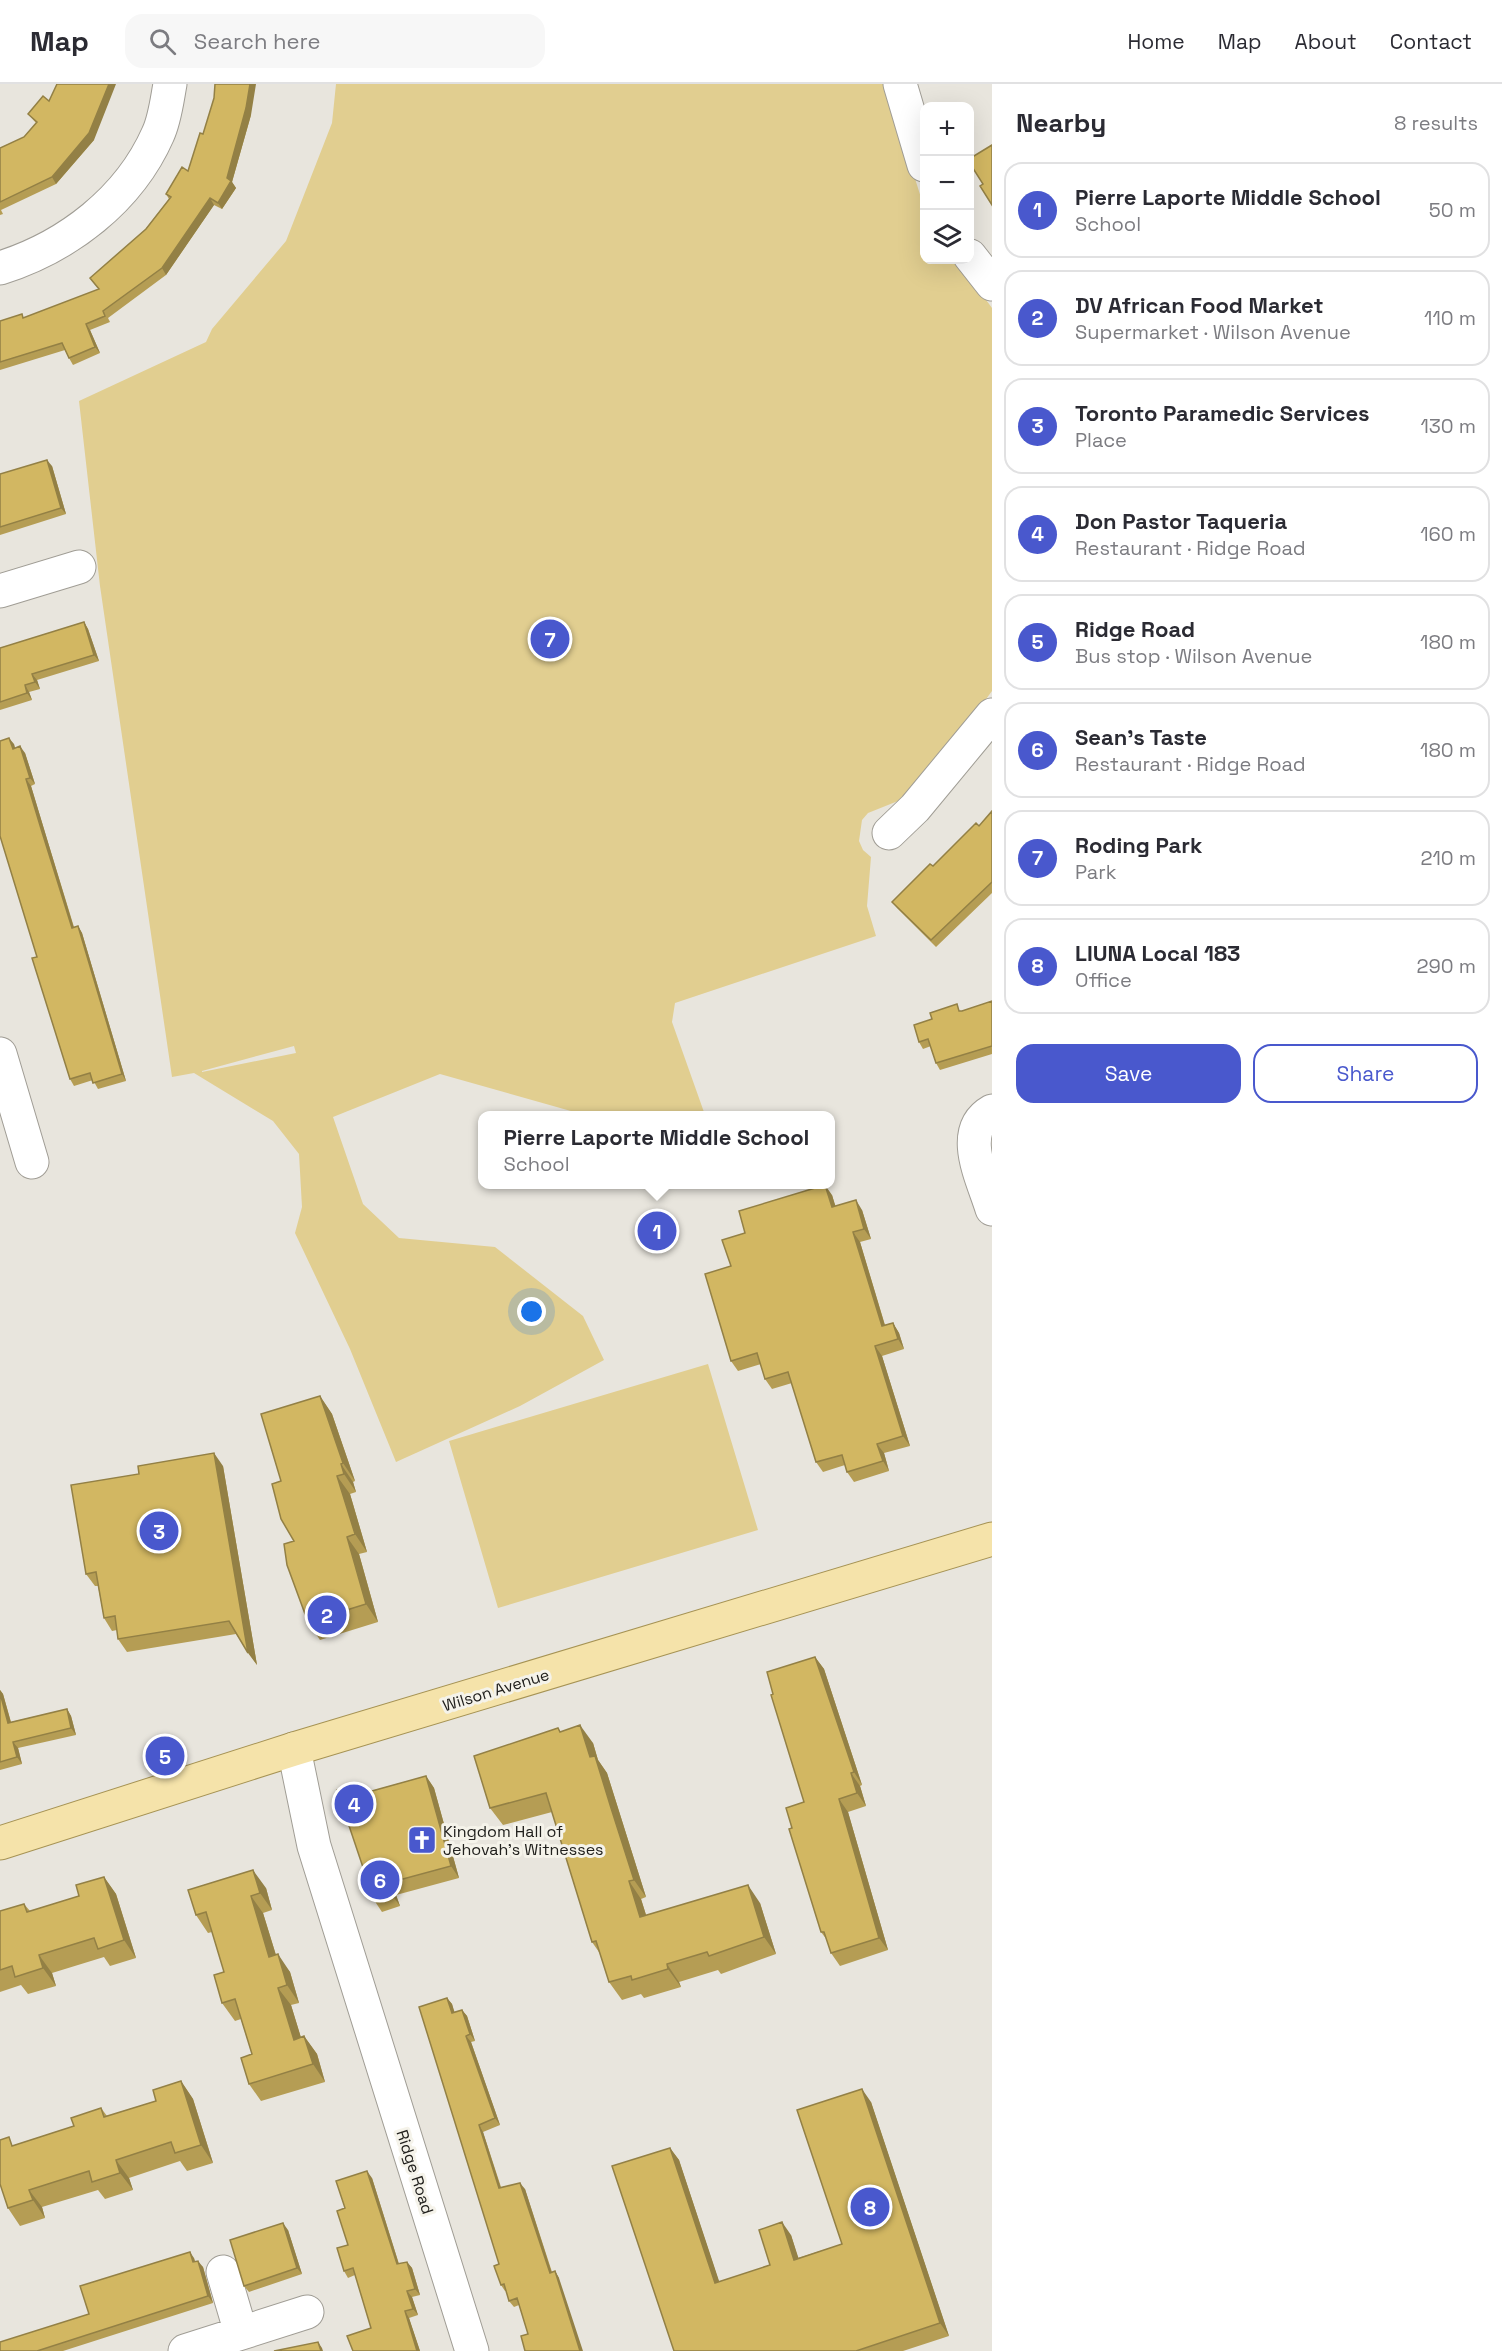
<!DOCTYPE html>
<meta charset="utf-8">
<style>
body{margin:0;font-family:"Space Grotesk",sans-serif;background:#f7f7f7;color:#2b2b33}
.controls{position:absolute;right:18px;top:18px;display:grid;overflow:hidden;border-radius:12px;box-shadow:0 6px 24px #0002}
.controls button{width:54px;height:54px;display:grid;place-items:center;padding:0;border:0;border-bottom:2px solid #e1e1e2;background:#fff;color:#2b2b33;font:30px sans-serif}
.you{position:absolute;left:532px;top:1228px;width:21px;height:21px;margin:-15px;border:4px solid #fff;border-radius:50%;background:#1a73e8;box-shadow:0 0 0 9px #1a73e833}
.badge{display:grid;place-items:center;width:39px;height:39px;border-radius:50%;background:#4958cd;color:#fff;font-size:20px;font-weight:700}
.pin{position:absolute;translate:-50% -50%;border:3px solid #fff;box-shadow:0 2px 6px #0006}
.popup{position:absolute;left:478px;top:1027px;width:357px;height:78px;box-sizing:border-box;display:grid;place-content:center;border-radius:12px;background:#fff;filter:drop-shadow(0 2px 4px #0005);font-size:20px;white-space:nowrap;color:#7c7c81}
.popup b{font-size:22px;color:#2b2b33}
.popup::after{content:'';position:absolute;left:50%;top:100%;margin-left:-12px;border:12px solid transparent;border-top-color:#fff}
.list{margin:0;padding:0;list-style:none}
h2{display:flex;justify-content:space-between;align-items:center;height:78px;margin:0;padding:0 24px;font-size:26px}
h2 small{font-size:20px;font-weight:400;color:#7c7c81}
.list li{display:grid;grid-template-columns:39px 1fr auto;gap:18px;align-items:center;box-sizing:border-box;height:96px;margin:0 12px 12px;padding:0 12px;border:2px solid #e1e1e2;border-radius:18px}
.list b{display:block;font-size:22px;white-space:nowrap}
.list p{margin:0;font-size:20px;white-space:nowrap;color:#7c7c81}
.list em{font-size:20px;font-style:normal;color:#7c7c81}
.actions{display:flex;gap:12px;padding:18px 24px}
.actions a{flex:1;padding:14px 0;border:2px solid #4958cd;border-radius:18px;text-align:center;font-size:21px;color:#4958cd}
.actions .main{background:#4958cd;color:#fff}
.icon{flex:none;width:33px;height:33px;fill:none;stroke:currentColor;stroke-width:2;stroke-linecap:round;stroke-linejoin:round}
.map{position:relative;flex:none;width:992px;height:2267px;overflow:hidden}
header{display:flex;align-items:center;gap:36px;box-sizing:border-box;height:84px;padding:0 30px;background:#fff;border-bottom:2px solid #e1e1e2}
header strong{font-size:28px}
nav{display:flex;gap:33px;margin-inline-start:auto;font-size:21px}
.search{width:420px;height:54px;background:#f7f7f7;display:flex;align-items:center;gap:15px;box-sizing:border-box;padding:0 21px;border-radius:18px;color:#7c7c81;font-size:22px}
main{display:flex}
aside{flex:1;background:#fff}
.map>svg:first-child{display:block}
.green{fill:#e1ce90;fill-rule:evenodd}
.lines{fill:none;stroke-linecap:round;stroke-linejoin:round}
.minor-casing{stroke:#a09d95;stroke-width:35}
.major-casing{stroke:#a69354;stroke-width:35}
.minor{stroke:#fff;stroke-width:33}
.major{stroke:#f5e3aa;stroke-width:33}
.wall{fill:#b59d54}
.shaded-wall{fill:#938045}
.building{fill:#d2b762;stroke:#938045;stroke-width:1.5}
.labels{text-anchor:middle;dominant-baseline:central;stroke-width:6;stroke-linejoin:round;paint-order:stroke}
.street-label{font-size:16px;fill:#21201d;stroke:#f5f3ea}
.poi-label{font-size:16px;fill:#21201d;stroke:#f5f3ea;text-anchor:start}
</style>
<header>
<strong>Map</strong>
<div class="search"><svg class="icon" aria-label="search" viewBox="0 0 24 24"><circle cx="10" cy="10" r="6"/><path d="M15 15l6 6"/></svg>Search here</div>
<nav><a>Home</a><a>Map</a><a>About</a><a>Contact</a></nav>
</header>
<main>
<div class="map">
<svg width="992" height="2267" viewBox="0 0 992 2267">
<rect width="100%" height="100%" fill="#e8e5dd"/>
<path class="green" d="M 336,0 L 885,0 L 924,123 L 924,176 L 957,176 L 992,224 L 992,607 L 947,668 L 898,717 L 868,729 L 862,736 L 859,757 L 863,766 L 871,773 L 867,822 L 876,852 L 675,919 L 672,938 L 705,1031 L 585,1031 L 440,990 L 333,1033 L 363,1120 L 399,1154 L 495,1163 L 583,1232 L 604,1276 L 520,1322 L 396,1378 L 350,1265 L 295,1149 L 302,1123 L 299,1070 L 273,1037 L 194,989 L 172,993 L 100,502 L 79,317 L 206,258 L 212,245 L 286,157 L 332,39 ZM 294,962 L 296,969 L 202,988 L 202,987 Z
M 708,1280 L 758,1446 L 498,1524 L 449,1357 Z"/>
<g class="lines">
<g class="minor-casing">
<path id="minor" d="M 900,0 L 924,81
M 970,172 L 992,200
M 0,184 C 67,163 129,116 158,50 C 165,35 167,16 170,0
M 0,507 L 79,483
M 889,749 L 915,724 L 992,631
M 0,970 L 32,1078
M 992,1027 C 957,1047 983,1095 992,1125
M 294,1665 L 314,1762 L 472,2267
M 223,2188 L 241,2249
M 185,2267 L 307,2228"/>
</g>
<g class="major-casing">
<path id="major" d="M 0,1759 L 294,1665 L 992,1455"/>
</g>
<use href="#minor" class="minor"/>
<use href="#major" class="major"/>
</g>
<path class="wall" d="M 28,30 L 94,56 L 56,100 L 1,126 L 3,130 L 0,131 L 0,64 L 24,53 L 36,39 Z
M 251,31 L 232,98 L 236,104 L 222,125 L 214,121 L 166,191 L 108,234 L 110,238 L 90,246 L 100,269 L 73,281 L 69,274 L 65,266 L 0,286 L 0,237 L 25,234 L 98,206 L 169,115 L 166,110 L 188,87 L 203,50 Z
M 52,382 L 66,430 L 0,451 L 0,390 Z
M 84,538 L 88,545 L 99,577 L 37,596 L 40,605 L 29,608 L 32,616 L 0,626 L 0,564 Z
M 14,660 L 15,664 L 25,669 L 35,700 L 31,702 L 47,755 L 74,843 L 78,842 L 82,849 L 126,997 L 98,1005 L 93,996 L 74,1002 L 70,995 L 37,873 Z
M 992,727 L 992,809 L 936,863 L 897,824 L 892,818 L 979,742 Z
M 992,917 L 992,970 L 940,986 L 936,979 L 931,962 L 923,965 L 919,958 L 962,927 Z
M 832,1111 L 835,1122 L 862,1126 L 871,1155 L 860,1158 L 885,1241 L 893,1239 L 899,1249 L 904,1265 L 882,1272 L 910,1362 L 884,1369 L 889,1387 L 854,1398 L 847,1388 L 845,1381 L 823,1388 L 816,1378 L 792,1299 L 772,1305 L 765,1295 L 761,1280 L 738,1287 L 731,1277 L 745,1149 Z
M 320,1312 L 332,1330 L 355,1397 L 353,1398 L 356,1408 L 350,1410 L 367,1468 L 359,1470 L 378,1538 L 320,1556 L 308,1538 L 294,1457 L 281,1397 Z
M 223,1382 L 257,1581 L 236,1550 L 127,1568 L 118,1555 L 117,1546 L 112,1547 L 104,1534 L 98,1502 L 95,1502 L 86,1490 Z
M 815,1573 L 824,1585 L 862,1701 L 860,1702 L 866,1722 L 848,1728 L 888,1866 L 840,1882 L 831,1869 L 827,1856 L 821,1848 L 792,1744 L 804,1718 Z
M 0,1606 L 3,1610 L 11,1638 L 67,1625 L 71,1632 L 76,1651 L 18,1664 L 22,1680 L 0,1686 Z
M 561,1648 L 593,1659 L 598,1676 L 607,1689 L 646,1813 L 641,1815 L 646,1831 L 760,1819 L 776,1870 L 721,1890 L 718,1886 L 679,1898 L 681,1903 L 644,1914 L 641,1910 L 622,1916 L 609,1898 L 601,1871 L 592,1858 L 552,1728 L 503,1741 L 490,1724 Z
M 426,1692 L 434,1704 L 459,1794 L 396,1811 L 400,1822 L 382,1828 L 374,1816 L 364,1709 Z
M 104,1793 L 116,1810 L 136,1874 L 110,1882 L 104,1873 L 52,1889 L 56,1902 L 28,1910 L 21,1901 L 0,1908 L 0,1827 L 24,1820 L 30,1827 L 79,1812 Z
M 266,1804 L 272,1826 L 263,1829 L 276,1871 L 290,1888 L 299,1919 L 291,1921 L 301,1954 L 304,1952 L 317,1970 L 325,1998 L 261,2017 L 249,2000 L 252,1970 L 241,1935 L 235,1937 L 222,1919 L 224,1888 L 212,1848 L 208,1849 L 196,1831 Z
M 447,1914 L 452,1920 L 454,1928 L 462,1926 L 467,1932 L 475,1957 L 471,1958 L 500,2041 L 483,2048 L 501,2103 L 525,2105 L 552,2188 L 555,2187 L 559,2194 L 528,2250 L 519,2221 L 514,2223 L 509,2217 L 507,2207 L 505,2207 L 501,2201 L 499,2180 Z
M 181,1997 L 193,2015 L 213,2079 L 187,2087 L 180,2077 L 129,2094 L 133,2106 L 105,2115 L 98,2106 L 42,2123 L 45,2134 L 20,2142 L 8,2124 L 15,2061 L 74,2042 L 101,2024 L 107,2032 L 156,2017 Z
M 871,2018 L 949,2252 L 903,2267 L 674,2267 L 670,2064 L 679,2076 L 719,2198 L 770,2181 L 791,2151 L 798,2174 L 842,2160 Z
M 372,2094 L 399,2180 L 407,2178 L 412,2184 L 420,2211 L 412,2213 L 418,2231 L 409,2234 L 420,2267 L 353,2267 L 371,2244 L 355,2191 L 348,2194 L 344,2187 L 348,2161 L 345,2124 Z
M 288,2146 L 302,2190 L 249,2208 L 244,2202 Z
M 194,2174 L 195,2178 L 203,2183 L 213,2219 L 63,2267 L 0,2267 L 89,2230 Z"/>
<path class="shaded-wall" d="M 109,0 L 116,0 L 94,56 L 56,100 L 52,93 Z
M 250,0 L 256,0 L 251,31 L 232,98 L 236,104 L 222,125 L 218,119 L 227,94 Z
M 210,114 L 214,121 L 166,191 L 162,184 Z
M 86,240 L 90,246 L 100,269 L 95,263 Z
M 47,376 L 52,382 L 66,430 L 61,424 Z
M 84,538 L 88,545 L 99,577 L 94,571 Z
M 32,590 L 37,596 L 40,605 L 35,598 Z
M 25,601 L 29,608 L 32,616 L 27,609 Z
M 9,654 L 14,660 L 17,671 L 13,665 Z
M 20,662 L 25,669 L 35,700 L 30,694 Z
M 26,695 L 31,702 L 76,851 L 72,844 Z
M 78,842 L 82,849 L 126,997 L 122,990 Z
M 825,1101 L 832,1111 L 839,1133 L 832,1123 Z
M 856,1116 L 862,1126 L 871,1155 L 864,1145 Z
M 853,1148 L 860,1158 L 888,1252 L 882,1242 Z
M 893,1239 L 899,1249 L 904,1265 L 898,1255 Z
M 875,1262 L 882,1272 L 910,1362 L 903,1352 Z
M 320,1312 L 332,1330 L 355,1397 L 343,1379 Z
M 877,1360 L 884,1369 L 889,1387 L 883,1377 Z
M 214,1369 L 223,1382 L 257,1581 L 248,1569 Z
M 341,1380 L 353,1398 L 356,1408 L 344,1390 Z
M 337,1392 L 350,1410 L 367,1468 L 355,1450 Z
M 347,1453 L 359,1470 L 378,1538 L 366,1520 Z
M 815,1573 L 824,1585 L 862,1701 L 854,1688 Z
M 0,1606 L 3,1610 L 13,1646 L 8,1639 L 0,1609 Z
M 67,1625 L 71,1632 L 76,1651 L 71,1644 Z
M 580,1641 L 593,1659 L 598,1676 L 607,1689 L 646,1813 L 634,1796 L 590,1673 Z
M 13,1658 L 18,1664 L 22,1680 L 17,1673 Z
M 851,1689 L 860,1702 L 866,1722 L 857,1709 Z
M 426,1692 L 434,1704 L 459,1794 L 451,1782 Z
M 357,1699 L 366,1711 L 361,1710 Z
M 839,1715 L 848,1728 L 888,1866 L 879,1854 Z
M 253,1786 L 266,1804 L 272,1826 L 260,1809 Z
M 104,1793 L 116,1810 L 136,1874 L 124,1856 Z
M 629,1797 L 641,1815 L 652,1850 L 640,1833 Z
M 388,1799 L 396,1811 L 400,1822 L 392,1811 Z
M 748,1801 L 760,1819 L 776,1870 L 764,1853 Z
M 251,1812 L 263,1829 L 282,1891 L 269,1873 Z
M 278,1870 L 290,1888 L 299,1919 L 287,1901 Z
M 39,1871 L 52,1889 L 56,1902 L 43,1884 Z
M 667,1880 L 679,1898 L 681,1903 L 668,1885 Z
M 278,1904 L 291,1921 L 307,1973 L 294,1956 Z
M 447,1914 L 452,1920 L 457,1936 L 452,1929 Z
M 462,1926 L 467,1932 L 475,1957 L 470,1950 Z
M 304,1952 L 317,1970 L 325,1998 L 313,1980 Z
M 466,1952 L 471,1958 L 500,2041 L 495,2034 Z
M 181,1997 L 193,2015 L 213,2079 L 201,2061 Z
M 862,2005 L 871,2018 L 949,2252 L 940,2239 Z
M 479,2041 L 483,2048 L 503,2111 L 499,2104 Z
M 670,2064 L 679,2076 L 724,2212 L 715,2199 Z
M 116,2076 L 129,2094 L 133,2106 L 120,2089 Z
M 367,2087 L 372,2094 L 401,2187 L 397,2180 Z
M 520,2099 L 525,2105 L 554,2196 L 550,2189 Z
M 29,2106 L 42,2123 L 45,2134 L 33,2116 Z
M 782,2138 L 791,2151 L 803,2188 L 794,2176 Z
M 283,2139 L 288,2146 L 302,2190 L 297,2184 Z
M 190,2168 L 194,2174 L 197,2185 L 193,2178 Z
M 198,2177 L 203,2183 L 213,2219 L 208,2212 Z
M 407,2178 L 412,2184 L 420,2211 L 415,2205 Z
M 555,2187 L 559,2194 L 583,2267 L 580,2267 Z
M 407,2207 L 412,2213 L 418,2231 L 413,2225 Z
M 405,2227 L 409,2234 L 420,2267 L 417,2267 Z
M 318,2258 L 322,2264 L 323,2267 L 321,2267 Z"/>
<path class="building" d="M 57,0 L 109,0 L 89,49 L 52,93 L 0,118 L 0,64 L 24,53 L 37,38 L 28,30 L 43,12 L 49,17 Z
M 215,0 L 250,0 L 246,24 L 227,94 L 231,97 L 218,119 L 210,114 L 162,184 L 103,227 L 105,232 L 86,240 L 95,263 L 69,274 L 62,259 L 0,278 L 0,237 L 22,230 L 23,234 L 99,205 L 90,194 L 146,145 L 171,113 L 166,110 L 182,83 L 188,87 L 200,49 L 203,50 L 214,14 Z
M 992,61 L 992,121 L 980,102 L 983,100 L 969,78 L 969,75 Z
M 47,376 L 61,424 L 0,443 L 0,390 Z
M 84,538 L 94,571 L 32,590 L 35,598 L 25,601 L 27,609 L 0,618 L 0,564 Z
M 9,654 L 13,665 L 20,662 L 30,694 L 26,695 L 42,748 L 72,844 L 78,842 L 122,990 L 93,999 L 90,989 L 70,995 L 32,874 L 37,873 L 0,752 L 0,657 Z
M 992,727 L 992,798 L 931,856 L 892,818 L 930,780 L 933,782 L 976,739 L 979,742 Z
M 992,917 L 992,962 L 936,979 L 928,955 L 919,958 L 914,941 L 932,935 L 930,929 L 957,920 L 959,927 L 962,927 Z
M 825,1101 L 832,1123 L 856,1116 L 864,1145 L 853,1148 L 882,1242 L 893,1239 L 898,1255 L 875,1262 L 903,1352 L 877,1360 L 883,1377 L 847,1388 L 842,1371 L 816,1378 L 788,1288 L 765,1295 L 757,1269 L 731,1277 L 705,1190 L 731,1182 L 722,1156 L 745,1149 L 739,1127 Z
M 320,1312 L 343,1379 L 341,1380 L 344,1390 L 337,1392 L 355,1450 L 347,1453 L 366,1520 L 308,1538 L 287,1481 L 284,1460 L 294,1457 L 281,1435 L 272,1400 L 281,1397 L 261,1330 Z
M 214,1369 L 248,1569 L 229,1537 L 118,1555 L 115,1532 L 104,1534 L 96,1488 L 86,1490 L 71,1401 L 139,1390 L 138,1382 Z
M 815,1573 L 854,1688 L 851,1689 L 857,1709 L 839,1715 L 879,1854 L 831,1869 L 824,1848 L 821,1848 L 789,1745 L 792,1744 L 786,1724 L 804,1718 L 771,1611 L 773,1610 L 767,1588 Z
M 0,1609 L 8,1639 L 67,1625 L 71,1644 L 13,1658 L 17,1673 L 0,1678 Z
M 580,1641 L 590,1673 L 595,1672 L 611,1724 L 634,1796 L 629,1797 L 640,1833 L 748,1801 L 764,1853 L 709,1872 L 707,1868 L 667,1880 L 668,1885 L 632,1896 L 631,1892 L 609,1898 L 596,1857 L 592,1858 L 546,1709 L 490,1724 L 474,1672 L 558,1644 L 560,1648 Z
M 426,1692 L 451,1782 L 388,1799 L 392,1811 L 374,1816 L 337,1706 L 357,1699 L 361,1710 Z
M 253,1786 L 260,1809 L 251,1812 L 269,1873 L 278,1870 L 287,1901 L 278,1904 L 294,1956 L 304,1952 L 313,1980 L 249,2000 L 241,1974 L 252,1970 L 235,1915 L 222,1919 L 214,1891 L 224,1888 L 206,1828 L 196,1831 L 188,1806 Z
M 104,1793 L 124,1856 L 98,1865 L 94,1854 L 39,1871 L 43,1884 L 15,1893 L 12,1882 L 0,1886 L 0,1827 L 24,1820 L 27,1828 L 79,1812 L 76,1801 Z
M 447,1914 L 452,1929 L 462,1926 L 470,1950 L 466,1952 L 495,2034 L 479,2041 L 499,2104 L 520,2099 L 550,2189 L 555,2187 L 580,2267 L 525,2267 L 521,2252 L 528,2250 L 517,2214 L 509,2217 L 504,2200 L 501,2201 L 494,2182 L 499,2180 L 419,1923 Z
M 181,1997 L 201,2061 L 175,2069 L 171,2058 L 116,2076 L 120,2089 L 92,2098 L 89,2087 L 29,2106 L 33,2116 L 8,2124 L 0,2100 L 0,2056 L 9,2053 L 12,2062 L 74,2042 L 71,2034 L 101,2024 L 104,2033 L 156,2017 L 153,2006 Z
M 862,2005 L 940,2239 L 856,2267 L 674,2267 L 612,2082 L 670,2064 L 715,2199 L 770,2181 L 759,2146 L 782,2138 L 794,2176 L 842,2160 L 797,2026 Z
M 367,2087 L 397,2180 L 407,2178 L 415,2205 L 407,2207 L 413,2225 L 405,2227 L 417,2267 L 353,2267 L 347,2252 L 371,2244 L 353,2184 L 344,2187 L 337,2164 L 348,2161 L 337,2127 L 345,2124 L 336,2097 Z
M 283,2139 L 297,2184 L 244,2202 L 230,2156 Z
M 190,2168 L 193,2178 L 198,2177 L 208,2212 L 37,2267 L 0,2267 L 0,2258 L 89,2230 L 80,2202 Z
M 318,2258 L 321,2267 L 274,2267 Z"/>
<defs>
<g id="church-square" transform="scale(1.5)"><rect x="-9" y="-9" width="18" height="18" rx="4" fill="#4958cd" stroke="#f5f3ea"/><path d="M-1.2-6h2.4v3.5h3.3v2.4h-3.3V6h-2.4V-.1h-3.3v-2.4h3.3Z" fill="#fff"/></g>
</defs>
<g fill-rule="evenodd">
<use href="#church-square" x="422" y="1756"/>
</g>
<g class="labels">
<g class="street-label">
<text transform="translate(496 1606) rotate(-17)">Wilson Avenue</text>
<text transform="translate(415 2088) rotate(72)">Ridge Road</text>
</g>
<g class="poi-label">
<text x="443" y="1747">Kingdom Hall of<tspan x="443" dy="18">Jehovah's Witnesses</tspan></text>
</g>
</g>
</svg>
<div class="controls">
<button>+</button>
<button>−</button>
<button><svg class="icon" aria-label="layers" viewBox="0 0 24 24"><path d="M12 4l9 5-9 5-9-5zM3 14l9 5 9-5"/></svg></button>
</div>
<div class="you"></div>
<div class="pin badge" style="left:657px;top:1147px">1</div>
<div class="popup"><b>Pierre Laporte Middle School</b>School</div>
<div class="pin badge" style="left:327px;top:1531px">2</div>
<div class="pin badge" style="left:159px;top:1447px">3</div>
<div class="pin badge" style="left:354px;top:1720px">4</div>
<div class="pin badge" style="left:165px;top:1672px">5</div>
<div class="pin badge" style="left:380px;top:1796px">6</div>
<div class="pin badge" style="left:550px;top:555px">7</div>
<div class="pin badge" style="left:870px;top:2123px">8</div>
</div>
<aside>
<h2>Nearby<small>8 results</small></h2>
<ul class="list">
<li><span class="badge">1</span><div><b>Pierre Laporte Middle School</b><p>School</p></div><em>50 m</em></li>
<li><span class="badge">2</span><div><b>DV African Food Market</b><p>Supermarket · Wilson Avenue</p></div><em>110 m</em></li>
<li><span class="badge">3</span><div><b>Toronto Paramedic Services</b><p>Place</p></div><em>130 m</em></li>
<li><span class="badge">4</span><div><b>Don Pastor Taqueria</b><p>Restaurant · Ridge Road</p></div><em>160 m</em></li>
<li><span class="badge">5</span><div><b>Ridge Road</b><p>Bus stop · Wilson Avenue</p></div><em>180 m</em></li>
<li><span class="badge">6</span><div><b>Sean's Taste</b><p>Restaurant · Ridge Road</p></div><em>180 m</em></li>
<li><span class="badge">7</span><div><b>Roding Park</b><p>Park</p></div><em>210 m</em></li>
<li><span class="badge">8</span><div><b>LIUNA Local 183</b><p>Office</p></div><em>290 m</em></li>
</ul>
<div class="actions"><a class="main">Save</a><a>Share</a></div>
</aside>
</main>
